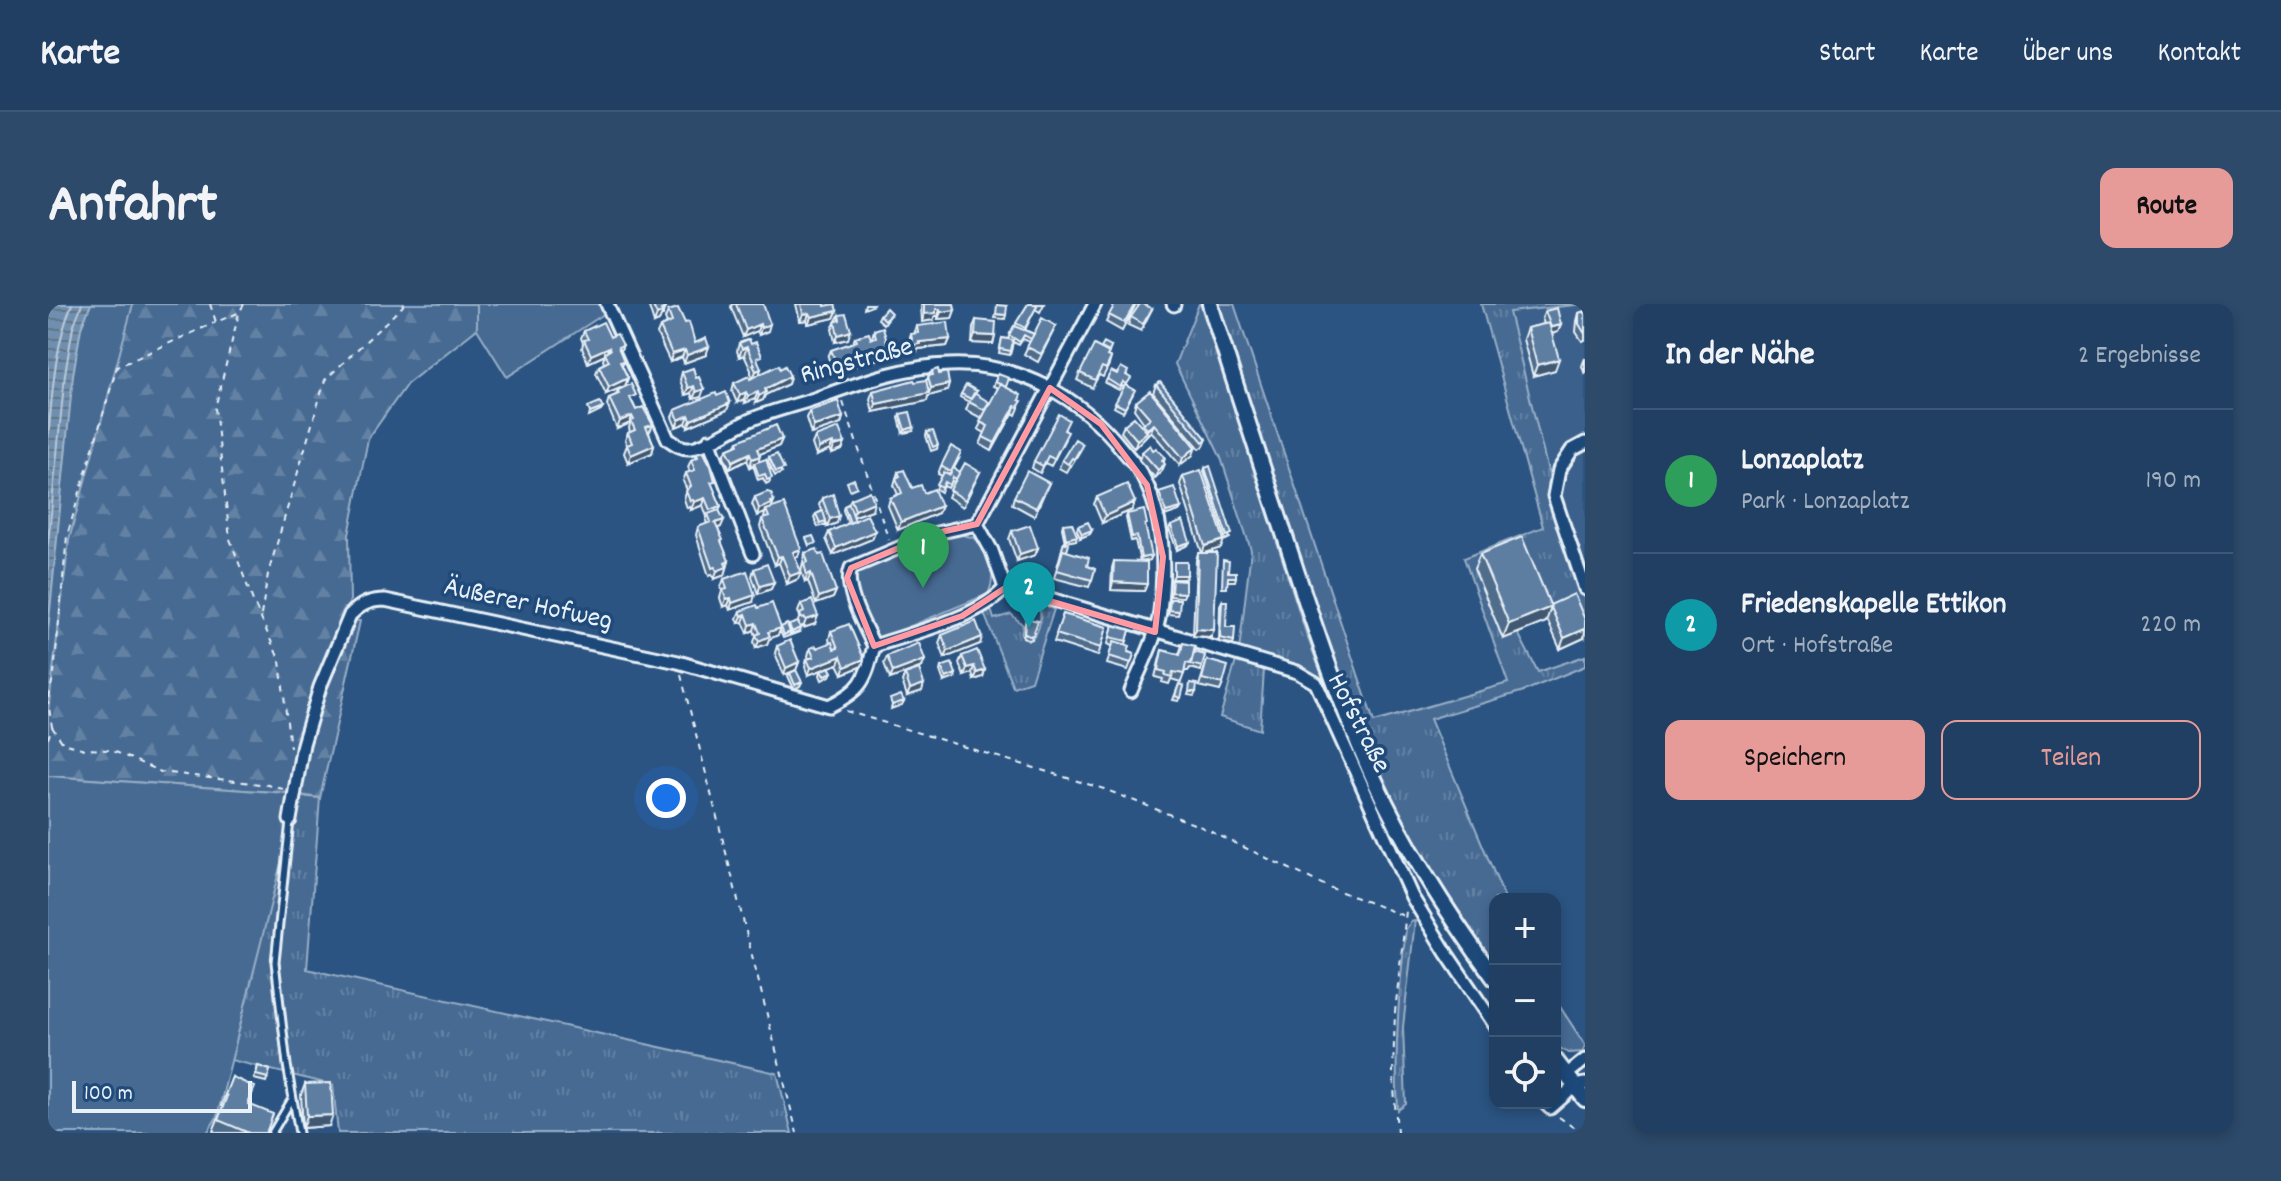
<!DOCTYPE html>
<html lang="de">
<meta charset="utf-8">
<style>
body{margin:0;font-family:Dekko,sans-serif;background:#2d4a6b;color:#f1f3f6}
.controls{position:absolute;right:24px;bottom:24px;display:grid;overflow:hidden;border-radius:16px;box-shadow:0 4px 12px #0003}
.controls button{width:72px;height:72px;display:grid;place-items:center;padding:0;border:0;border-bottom:2px solid #3d5877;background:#203f62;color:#f1f3f6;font:40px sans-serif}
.scale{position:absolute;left:24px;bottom:20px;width:180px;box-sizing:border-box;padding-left:8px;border:4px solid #e8f1f8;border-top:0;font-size:22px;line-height:28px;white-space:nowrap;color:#e8f1f8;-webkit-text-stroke:6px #1f4a7a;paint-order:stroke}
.you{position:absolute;left:618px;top:494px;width:28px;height:28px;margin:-20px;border:6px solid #fff;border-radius:50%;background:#1a73e8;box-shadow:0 0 0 12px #1a73e833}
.badge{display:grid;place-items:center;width:52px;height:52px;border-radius:50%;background:#e69b98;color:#fff;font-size:26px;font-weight:700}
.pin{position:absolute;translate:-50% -66px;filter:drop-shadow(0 2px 4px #0008)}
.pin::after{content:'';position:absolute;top:42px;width:28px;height:24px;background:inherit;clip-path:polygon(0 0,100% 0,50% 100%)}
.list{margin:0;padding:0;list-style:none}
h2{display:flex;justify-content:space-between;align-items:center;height:104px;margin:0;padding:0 32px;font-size:34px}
h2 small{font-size:26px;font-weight:400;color:#a2afbe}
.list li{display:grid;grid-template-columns:52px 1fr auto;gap:24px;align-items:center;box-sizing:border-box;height:144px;padding:0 32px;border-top:2px solid #3d5877}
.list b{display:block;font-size:30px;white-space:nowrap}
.list p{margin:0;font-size:26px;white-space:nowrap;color:#a2afbe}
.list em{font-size:26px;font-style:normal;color:#a2afbe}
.actions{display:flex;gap:16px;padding:24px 32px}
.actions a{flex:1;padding:18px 0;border:2px solid #e69b98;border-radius:16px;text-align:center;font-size:28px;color:#e69b98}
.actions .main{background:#e69b98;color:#111}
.icon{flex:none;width:44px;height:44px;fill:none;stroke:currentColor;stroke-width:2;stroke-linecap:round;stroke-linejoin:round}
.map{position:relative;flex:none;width:1537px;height:829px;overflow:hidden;border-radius:16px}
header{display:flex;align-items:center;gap:48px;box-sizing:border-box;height:112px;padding:0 40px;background:#203f62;border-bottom:2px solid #3d5877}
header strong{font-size:38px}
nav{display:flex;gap:44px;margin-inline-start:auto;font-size:28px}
.intro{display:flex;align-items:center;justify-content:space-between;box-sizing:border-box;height:192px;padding:0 48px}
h1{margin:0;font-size:56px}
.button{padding:20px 36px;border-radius:16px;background:#e69b98;color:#111;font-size:28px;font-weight:700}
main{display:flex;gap:48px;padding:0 48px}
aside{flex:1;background:#203f62;border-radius:16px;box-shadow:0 4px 12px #0003}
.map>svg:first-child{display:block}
.built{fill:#3a608b}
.grass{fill:url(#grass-tufts);stroke:#98aec6;stroke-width:2}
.forest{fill:url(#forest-firs);stroke:#98aec6;stroke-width:2}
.park{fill:#476b93;stroke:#98aec6;stroke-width:2}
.water{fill:url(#water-rules);stroke:#a0b6cb;stroke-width:2}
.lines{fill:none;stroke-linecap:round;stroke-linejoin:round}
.shore{stroke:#b8c9da;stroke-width:2}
.service-casing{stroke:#e8f1f8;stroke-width:11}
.minor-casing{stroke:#e8f1f8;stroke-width:17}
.secondary-casing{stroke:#e8f1f8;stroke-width:20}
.path{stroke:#e8f1f8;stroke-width:2;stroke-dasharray:6 6;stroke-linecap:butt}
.service{stroke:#1f4a7a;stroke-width:5}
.minor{stroke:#1f4a7a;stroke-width:11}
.secondary{stroke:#1f4a7a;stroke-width:14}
.wall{fill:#506c8a;stroke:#e8f1f8;stroke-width:2}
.shaded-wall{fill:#415871;stroke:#e8f1f8;stroke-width:2}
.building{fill:#5d7da1;stroke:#e8f1f8;stroke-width:2}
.marked{fill:none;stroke:#ff9aa2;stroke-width:6;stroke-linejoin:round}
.labels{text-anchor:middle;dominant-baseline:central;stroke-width:7;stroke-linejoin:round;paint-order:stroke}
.street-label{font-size:28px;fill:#e8f1f8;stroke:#1f4a7a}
</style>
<header>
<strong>Karte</strong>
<nav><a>Start</a><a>Karte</a><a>Über uns</a><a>Kontakt</a></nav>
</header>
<div class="intro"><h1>Anfahrt</h1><a class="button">Route</a></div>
<main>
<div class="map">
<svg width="1537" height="829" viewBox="0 0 1537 829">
<defs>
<pattern id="grass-tufts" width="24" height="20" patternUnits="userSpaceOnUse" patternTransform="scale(2)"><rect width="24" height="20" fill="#476b93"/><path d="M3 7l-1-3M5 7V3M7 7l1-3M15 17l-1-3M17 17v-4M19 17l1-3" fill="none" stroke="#6281a3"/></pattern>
<pattern id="forest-firs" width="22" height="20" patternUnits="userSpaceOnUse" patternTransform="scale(2)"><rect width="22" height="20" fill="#476b93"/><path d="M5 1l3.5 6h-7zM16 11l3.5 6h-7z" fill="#6281a3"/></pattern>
<pattern id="water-rules" width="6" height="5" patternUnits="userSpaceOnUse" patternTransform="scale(2)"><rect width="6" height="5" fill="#708ead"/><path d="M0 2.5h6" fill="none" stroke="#61768a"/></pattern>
</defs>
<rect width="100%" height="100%" fill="#2b5482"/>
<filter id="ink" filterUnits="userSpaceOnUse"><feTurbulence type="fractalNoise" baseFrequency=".0125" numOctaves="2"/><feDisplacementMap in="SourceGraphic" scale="16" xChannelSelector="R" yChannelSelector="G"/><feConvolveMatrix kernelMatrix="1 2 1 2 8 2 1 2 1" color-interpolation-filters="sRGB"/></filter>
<g filter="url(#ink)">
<path class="built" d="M 1537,1 L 1537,275 L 1497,159 L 1461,7 Z"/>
<path class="grass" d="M 1151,0 L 1153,0 L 1258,329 L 1275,374 L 1269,376 L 1191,347 L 1203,246 L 1173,154 L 1127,60 Z
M 1169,0 L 1186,0 L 1326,418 L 1460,379 L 1416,254 L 1495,223 L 1433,0 L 1537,0 L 1461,8 L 1501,171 L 1500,184 L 1537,296 L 1537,334 L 1498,312 L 1427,265 L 1455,334 L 1470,329 L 1490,368 L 1537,352 L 1537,362 L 1476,387 L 1382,415 L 1457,595 L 1447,595 L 1447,662 L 1379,558 L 1348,505 L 1292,377 Z
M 995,301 L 1006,305 L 983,377 L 965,383 L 936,309 L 943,305 L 946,315 L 963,310 L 975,321 L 973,330 L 980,337 C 990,333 995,315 991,305 Z
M 1188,357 L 1216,366 L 1212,426 L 1172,413 Z
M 197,487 L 272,494 L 259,665 L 729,769 L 744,829 L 290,829 L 285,781 L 183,756 L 206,666 Z
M 1367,617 L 1355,723 L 1358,800 L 1350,806 C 1346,745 1351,686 1358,625 L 1363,618 Z
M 1507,695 L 1537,741 L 1535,748 L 1520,749 L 1507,741 Z"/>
<path class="forest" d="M 43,0 L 429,0 L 429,25 L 359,80 L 320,135 L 301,231 L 302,296 L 300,303 L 303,302 L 304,316 L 312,317 L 272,494 L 239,489 L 0,472 L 0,327 Z"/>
<path class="park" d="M 0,0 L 85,0 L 21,236 L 0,408 Z
M 429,0 L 551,0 L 556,10 L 459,73 L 429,25 Z
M 911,230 L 927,234 C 940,250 950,270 940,290 L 834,334 L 827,333 L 803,276 L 809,264 L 883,237 Z
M 0,472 L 239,489 L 239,535 L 169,813 L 159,829 L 0,829 Z"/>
<path class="water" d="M 0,0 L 43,0 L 33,24 L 25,71 L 0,327 Z"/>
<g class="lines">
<path class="shore" d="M 0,138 C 4,92 6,43 24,0
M 0,240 L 17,70 L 25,23 L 34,0"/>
<g class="service-casing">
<path id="service" d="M 242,517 L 227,658 L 239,761 L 251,829
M 224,829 L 244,795"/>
</g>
<g class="minor-casing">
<path id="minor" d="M 559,0 L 620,135 C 626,139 633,145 642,144 C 657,143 687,123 702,116 C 723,107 745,102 766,95 C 809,80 855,62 901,61 C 970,58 1033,93 1075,146 C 1084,156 1094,169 1099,181 C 1117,219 1117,266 1112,307 C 1109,334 1093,362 1083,387
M 1125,0 L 1126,1
M 661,136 L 705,250
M 1537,139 L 1524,146 L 1511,166 L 1506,192 L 1537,285
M 929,220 L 1047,0
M 929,220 L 944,247 L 957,284
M 957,284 L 972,286 L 1249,368 L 1268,379 L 1364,593 L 1399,650 L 1447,721
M 826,342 C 817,323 795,284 803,264 L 884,230 L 929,220
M 826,342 C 862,330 933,313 957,284
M 242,516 L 255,440 L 272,383 L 302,311 C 313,300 322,296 337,296 L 630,358 L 781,402 C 814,386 817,377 826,342
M 1518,771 L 1537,756
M 1497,799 L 1502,804 L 1527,782 L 1537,780"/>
</g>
<g class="secondary-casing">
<path id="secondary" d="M 1162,0 C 1185,74 1209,147 1233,220 C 1261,307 1289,394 1327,477 C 1359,547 1402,613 1447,675
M 1507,756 L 1537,795"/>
</g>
<path class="path" d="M 162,0 L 168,18 L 190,9
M 196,0 L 191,9 L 167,104 L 182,235 L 205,297 L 232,357 L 242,444
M 795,98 L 841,236
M 213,311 L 220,270 L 277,76 L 357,0
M 633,371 L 749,829
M 0,394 L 6,370 L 19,232 L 69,63 L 168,18
M 798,407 L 1056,485 L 1151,522 L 1278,582 L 1356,612
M 4,423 L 15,439 L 37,445 L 63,446 L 113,468 L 220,481 L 235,485
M 0,435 L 4,423 L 0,397
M 1511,813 L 1533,829
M 1349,829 L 1345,768 L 1347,708 L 1358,607"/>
<use href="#service" class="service"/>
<use href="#minor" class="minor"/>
<use href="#secondary" class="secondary"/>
</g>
<path class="wall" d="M 600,0 L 616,0 L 615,12 L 613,12 L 611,17 L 606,19 Z
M 684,0 L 715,0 L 720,27 L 711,31 L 709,27 L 695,33 L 683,3 Z
M 748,0 L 777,0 L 777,2 L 789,7 L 786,14 L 760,20 L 759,16 L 752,17 Z
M 873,0 L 906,0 L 907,6 L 904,14 L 890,15 L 890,12 L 887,12 L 885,16 L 874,18 Z
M 980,0 L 996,0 L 992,8 L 987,5 L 977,26 L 986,30 L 1008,22 L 990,58 L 976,50 L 982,38 L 975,35 L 971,41 L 965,38 L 962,51 L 951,49 L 954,34 L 960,35 L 966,22 L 967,22 Z
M 1067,0 L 1091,0 L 1090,1 L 1088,0 L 1074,27 L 1058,18 Z
M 1104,5 L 1093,27 L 1080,21 L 1083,13 Z
M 620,7 L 647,39 L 658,51 L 636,59 L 634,53 L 622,58 L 609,30 L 612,23 L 619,20 L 617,15 Z
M 1497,7 L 1513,21 L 1510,28 L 1504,30 L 1507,66 L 1485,72 L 1475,35 L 1479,24 L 1496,20 L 1494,14 Z
M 1537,7 L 1537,36 L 1534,37 L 1528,28 L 1529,17 L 1531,9 Z
M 791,11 L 800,35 L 787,38 L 784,25 Z
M 832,11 L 842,12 L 836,20 L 830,15 Z
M 928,16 L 947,32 L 945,40 L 924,39 L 925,24 Z
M 869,22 L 902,35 L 899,42 L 870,45 L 869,48 L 862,48 L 861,37 L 863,30 L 866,30 Z
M 826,26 L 841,46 L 838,53 L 786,68 L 780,53 L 783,46 L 805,39 L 807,33 L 824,34 Z
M 536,27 L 562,33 L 575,41 L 572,48 L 576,57 L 574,61 L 580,74 L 577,82 L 558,90 L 548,69 L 551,62 L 556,59 L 555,56 L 557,51 L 540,59 L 534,44 L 535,39 L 533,34 Z
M 691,39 L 703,40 L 711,60 L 711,70 L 732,65 L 742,72 L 740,80 L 717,91 L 715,96 L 708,99 L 707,95 L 697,99 L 696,96 L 689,99 L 684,87 L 686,79 L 705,74 L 703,69 L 703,66 L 696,51 L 691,53 L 689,47 Z
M 1063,43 L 1059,52 L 1063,54 L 1061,61 L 1055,73 L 1051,71 L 1044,84 L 1029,76 L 1032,69 L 1052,45 Z
M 1537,54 L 1537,71 L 1534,62 Z
M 645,64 L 653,93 L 645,95 L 643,89 L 637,91 L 632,76 L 634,68 Z
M 884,67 L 891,70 L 901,80 L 899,87 L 880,92 L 879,97 L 825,108 L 822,95 L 825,87 L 878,77 Z
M 950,70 L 958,83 L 972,96 L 971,104 L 968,111 L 965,109 L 944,147 L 932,140 L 937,129 L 930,125 L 950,84 L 945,82 Z
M 1069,70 L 1079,71 L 1079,82 L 1085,90 L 1075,108 L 1066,103 L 1076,83 L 1074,82 L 1071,86 L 1057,79 L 1059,75 Z
M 1108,81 L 1159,135 L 1156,142 L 1152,145 L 1105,89 Z
M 570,86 L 585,99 L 588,106 L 605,121 L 601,129 L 606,141 L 604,149 L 580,159 L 576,149 L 579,141 L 577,136 L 580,129 L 582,128 L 581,124 L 582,120 L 582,119 L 569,125 L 559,101 L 561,94 L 568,91 Z
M 913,90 L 927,90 L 938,105 L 933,114 L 918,106 L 921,98 L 912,93 Z
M 1088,98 L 1145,151 L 1132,161 L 1103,127 L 1086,144 L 1073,128 L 1076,121 L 1094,122 L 1096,119 L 1086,105 Z
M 627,106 L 679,106 L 640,123 L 638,119 L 628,123 L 624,113 Z
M 761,107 L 795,113 L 793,120 L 763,130 L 758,114 Z
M 852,110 L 865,127 L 855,129 L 851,114 Z
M 1017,126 L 1017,135 L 1003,162 L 997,159 L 992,169 L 984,164 L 986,157 Z
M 879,128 L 890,141 L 889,145 L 883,147 L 878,132 Z
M 767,133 L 797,139 L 794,146 L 784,150 L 782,146 L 768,152 L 764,140 Z
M 734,135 L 731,142 L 712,150 L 710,157 L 722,165 L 721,167 L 722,178 L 718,180 L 715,174 L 710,176 L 705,161 L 702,163 L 699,156 L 682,165 L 676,152 L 679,145 L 688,141 L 690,137 Z
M 1105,146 L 1117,153 L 1114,167 L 1107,174 L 1091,156 L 1094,148 Z
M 1032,147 L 1023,162 L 1022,161 L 1018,168 L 1011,164 L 1014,156 Z
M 649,149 L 673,202 L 671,206 L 673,223 L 670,224 L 674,240 L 681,257 L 677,271 L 666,275 L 664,270 L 661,272 L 648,231 L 650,223 L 659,220 L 658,217 L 659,213 L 655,201 L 643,206 L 642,203 L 639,204 L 636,195 L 639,186 L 635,177 L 638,169 L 642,168 L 640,163 L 643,156 L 647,154 Z
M 721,153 L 734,169 L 727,172 L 720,157 Z
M 911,155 L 906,164 L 912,168 L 932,168 L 915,203 L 900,193 L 907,178 L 904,177 L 900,184 L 896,182 L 893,188 L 888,185 L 894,172 L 890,170 L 893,162 Z
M 1157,164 L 1182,234 L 1178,236 L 1156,167 Z
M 850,168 L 864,184 L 876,189 L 890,209 L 850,226 L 840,202 L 842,194 L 850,191 L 846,181 Z
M 1135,172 L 1173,244 L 1157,249 L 1163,333 L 1145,332 L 1148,256 L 1150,249 L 1154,249 L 1132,180 Z
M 1001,179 L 986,212 L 964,200 L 966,193 Z
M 1111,188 L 1133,204 L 1131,207 L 1116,212 L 1110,192 Z
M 707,193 L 726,197 L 723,204 L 750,252 L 747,254 L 753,268 L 750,275 L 739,280 L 731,259 L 727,261 L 712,223 L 714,215 L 716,215 L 717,209 L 709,212 L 704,200 Z
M 1049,193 L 1087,198 L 1084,206 L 1054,219 L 1046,200 Z
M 774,194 L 789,219 L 779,223 L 778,218 L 777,221 L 770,223 L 766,213 L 768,210 L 774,207 L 771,201 Z
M 803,195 L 824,206 L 805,213 L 807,217 L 827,227 L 824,235 L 785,251 L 778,235 L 781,228 L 800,220 L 795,206 L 796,202 L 800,200 Z
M 1079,210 L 1098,224 L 1102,256 L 1092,258 L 1087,236 L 1083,237 L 1078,214 Z
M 1015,220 L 1028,236 L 1017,238 L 1014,224 Z
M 1030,222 L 1044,226 L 1042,230 L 1032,234 L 1029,226 Z
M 1123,222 L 1140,241 L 1129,246 L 1121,225 Z
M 964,227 L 990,244 L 987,251 L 969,257 L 961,235 Z
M 1016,238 L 1019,247 L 1039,262 L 1047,265 L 1041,283 L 1006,274 Z
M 757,249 L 788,287 L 785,294 L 768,300 L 760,277 L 757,278 L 753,267 Z
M 1432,250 L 1502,301 L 1537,316 L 1536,334 L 1512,345 L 1499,315 L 1498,318 L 1455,335 L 1426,265 Z
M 1066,257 L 1099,280 L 1096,287 L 1063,286 L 1064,264 Z
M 706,265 L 726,278 L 723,285 L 710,290 L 704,272 Z
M 676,275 L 705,298 L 682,306 L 680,301 L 675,303 L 672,294 L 674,287 L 673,283 Z
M 1174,297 L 1178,323 L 1186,337 L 1185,340 L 1171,338 L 1172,301 Z
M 753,300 L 767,320 L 755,324 L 755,322 L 752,323 L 750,317 L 752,312 L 750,308 Z
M 710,304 L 733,323 L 740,324 L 741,321 L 751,328 L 743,331 L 742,329 L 741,332 L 735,334 L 732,327 L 730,331 L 721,335 L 719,340 L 708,344 L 706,338 L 708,332 L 706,326 L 700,329 L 695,318 L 691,319 L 689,314 L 692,307 Z
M 1015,310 L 1059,323 L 1050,352 L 1006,338 Z
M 978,314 L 984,335 L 980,336 L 975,333 Z
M 1065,321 L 1082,326 L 1078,340 L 1080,348 L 1086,350 L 1080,366 L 1059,360 L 1064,342 L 1060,340 Z
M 783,327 L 816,355 L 814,362 L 795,370 L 790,360 L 781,363 L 784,368 L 782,372 L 774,376 L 772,371 L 773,367 L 779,364 L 760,371 L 757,363 L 759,355 L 761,355 L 760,352 L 762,344 L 769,344 L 782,339 L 781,335 Z
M 894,331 L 932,340 L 897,354 L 891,339 Z
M 1135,339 L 1146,348 L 1157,351 L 1153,367 L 1142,364 L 1140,367 L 1137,367 L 1133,378 L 1123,375 L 1121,380 L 1114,378 L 1115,375 L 1107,373 L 1114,346 L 1131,350 Z
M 729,342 L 751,358 L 748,366 L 736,371 L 727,349 Z
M 839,352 L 874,363 L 871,365 L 874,387 L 859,392 L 854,377 L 857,370 L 862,368 L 842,375 L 836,359 Z
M 914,352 L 937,366 L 935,373 L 926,376 L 924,369 L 916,372 L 911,359 Z
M 1159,356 L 1175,380 L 1172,387 L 1151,382 Z
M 893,363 L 907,374 L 896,378 L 892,367 Z
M 742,369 L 754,378 L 752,382 L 746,385 L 740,372 Z
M 1131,380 L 1136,382 L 1131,397 L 1125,396 Z
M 210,762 L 222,766 L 218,778 L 206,775 Z
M 184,773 L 201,800 L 218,829 L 170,829 L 165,827 L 175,803 L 173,802 Z
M 257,780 L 281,822 L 255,824 L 253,791 Z"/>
<path class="shaded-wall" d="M 817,0 L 825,0 L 824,2 L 816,5 Z
M 617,4 L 611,17 L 606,19 L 609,11 L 613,6 Z
M 888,5 L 892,5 L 890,12 L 887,12 L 885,16 L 874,18 L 876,10 Z
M 907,6 L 904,14 L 890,15 L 893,8 Z
M 789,7 L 786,14 L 760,20 L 763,13 Z
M 761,9 L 759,16 L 752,17 L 755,10 Z
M 948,10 L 958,11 L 957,15 L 947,14 Z
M 712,20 L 709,27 L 695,33 L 698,26 Z
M 722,20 L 720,27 L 711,31 L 713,24 Z
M 1513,21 L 1510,28 L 1499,31 L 1502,24 Z
M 803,27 L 800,35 L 787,38 L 790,31 Z
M 927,31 L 947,32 L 945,40 L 924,39 Z
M 902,35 L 899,42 L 870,45 L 869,48 L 862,48 L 865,41 L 871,38 Z
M 561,43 L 558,50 L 557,49 L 557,51 L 540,59 L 543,51 Z
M 661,43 L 658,51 L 636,59 L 639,51 Z
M 699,43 L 696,51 L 691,53 L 694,45 Z
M 637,46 L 634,53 L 622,58 L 624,50 Z
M 841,46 L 838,53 L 786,68 L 789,60 Z
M 1511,55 L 1507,66 L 1485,72 L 1489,61 Z
M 713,65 L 711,72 L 705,74 L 708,67 Z
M 742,72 L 740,80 L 717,91 L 715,96 L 708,99 L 711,92 L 717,85 Z
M 580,74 L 577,82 L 558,90 L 561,83 Z
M 901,80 L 899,87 L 880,92 L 879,97 L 825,108 L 828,100 L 881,89 L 883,84 Z
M 646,82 L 643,89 L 637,91 L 640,84 Z
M 656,85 L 653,93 L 645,95 L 648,88 Z
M 698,88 L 696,96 L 689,99 L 692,91 Z
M 710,88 L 707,95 L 697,99 L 700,92 Z
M 682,99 L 679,106 L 640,123 L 643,116 Z
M 967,102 L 965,109 L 944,147 L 947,139 Z
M 555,104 L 553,107 L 541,113 L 542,109 Z
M 641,111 L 638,119 L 628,123 L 631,116 Z
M 584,112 L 582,119 L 569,125 L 572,117 Z
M 795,113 L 793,120 L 763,130 L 766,122 Z
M 1106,120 L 1103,127 L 1086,144 L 1089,136 Z
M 866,123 L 865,127 L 855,129 L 857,126 Z
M 734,135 L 731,142 L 707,152 L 709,145 Z
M 785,139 L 782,146 L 768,152 L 771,144 Z
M 797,139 L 794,146 L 784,150 L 786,142 Z
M 606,141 L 604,149 L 580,159 L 583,151 Z
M 1148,143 L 1145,151 L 1132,161 L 1135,154 Z
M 702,149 L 699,156 L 682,165 L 685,157 Z
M 712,152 L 710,159 L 706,159 L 705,161 L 702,163 L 704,155 Z
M 1117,160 L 1114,167 L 1107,174 L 1110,166 Z
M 657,194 L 655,201 L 643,206 L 646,198 Z
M 726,197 L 723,205 L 718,206 L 717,209 L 709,212 L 711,205 Z
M 826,198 L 824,206 L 804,213 L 807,206 Z
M 1087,198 L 1084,206 L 1054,219 L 1057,212 Z
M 893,202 L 890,209 L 850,226 L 853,218 Z
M 1133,204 L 1131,207 L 1116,212 L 1118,208 Z
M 791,212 L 789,219 L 779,223 L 782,215 Z
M 676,216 L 673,223 L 665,226 L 667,219 Z
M 1044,226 L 1042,230 L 1032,234 L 1034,230 Z
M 827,227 L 824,235 L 785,251 L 788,244 Z
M 1029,232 L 1028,236 L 1017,238 L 1018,235 Z
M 1176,236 L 1173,244 L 1154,250 L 1157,242 Z
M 1142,238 L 1140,241 L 1129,246 L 1130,242 Z
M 990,244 L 987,251 L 969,257 L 972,250 Z
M 753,245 L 750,252 L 742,256 L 745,248 Z
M 734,252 L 731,259 L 727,261 L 730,253 Z
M 1104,252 L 1102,256 L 1092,258 L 1093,254 Z
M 681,257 L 677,271 L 666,275 L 669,267 L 677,259 Z
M 753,268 L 750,275 L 739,280 L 742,272 Z
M 763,269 L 760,277 L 757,278 L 759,271 Z
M 1126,271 L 1139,271 L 1137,275 L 1124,275 Z
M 1180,273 L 1188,273 L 1187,277 L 1178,277 Z
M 726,278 L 723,285 L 710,290 L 712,282 Z
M 1065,278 L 1099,280 L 1096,287 L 1063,286 Z
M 788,287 L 785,294 L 768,300 L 771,293 Z
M 1123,288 L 1137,289 L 1135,293 L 1122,292 Z
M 707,291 L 705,298 L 682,306 L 684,299 Z
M 683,294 L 680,301 L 675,303 L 678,295 Z
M 1503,303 L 1498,318 L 1455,335 L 1461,320 Z
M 1121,306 L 1131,307 L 1130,311 L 1120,310 Z
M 698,310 L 695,318 L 691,319 L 694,312 Z
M 770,312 L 767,320 L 755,324 L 758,316 Z
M 708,319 L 706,326 L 700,329 L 702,321 Z
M 733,324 L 730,331 L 721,335 L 719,340 L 708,344 L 711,337 L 720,328 Z
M 752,324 L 751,328 L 743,331 L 744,328 Z
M 1148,325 L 1166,326 L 1163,333 L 1145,332 Z
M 1537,325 L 1536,334 L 1512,345 L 1516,334 Z
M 934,333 L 932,340 L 897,354 L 900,347 Z
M 793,352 L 790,360 L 760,371 L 763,364 Z
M 816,355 L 814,362 L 795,370 L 797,363 Z
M 877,356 L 874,363 L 842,375 L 845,368 Z
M 751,358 L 748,366 L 736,371 L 738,364 Z
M 926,362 L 924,369 L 916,372 L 919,364 Z
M 937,366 L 935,373 L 926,376 L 929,369 Z
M 908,370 L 907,374 L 896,378 L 898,374 Z
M 876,380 L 874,387 L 859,392 L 862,385 Z
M 1141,388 L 1148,388 L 1146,392 L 1140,391 Z
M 856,397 L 854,401 L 843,405 L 844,401 Z
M 285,811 L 281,822 L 255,824 L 259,812 Z"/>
<path class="building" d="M 604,0 L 616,0 L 617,4 L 613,6 L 614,9 L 609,11 Z
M 688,0 L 715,0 L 722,20 L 713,24 L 712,20 L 698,26 Z
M 753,0 L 777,0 L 777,2 L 787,0 L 789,7 L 763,13 L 761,9 L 755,10 Z
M 876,0 L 906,0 L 907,6 L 893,8 L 892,5 L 888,5 L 888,9 L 876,10 Z
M 980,0 L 984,0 L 989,2 L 977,24 L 968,19 Z
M 1067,0 L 1087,0 L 1076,19 L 1061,11 Z
M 1092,0 L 1095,0 L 1104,5 L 1095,20 L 1083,13 Z
M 949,1 L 959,2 L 958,11 L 948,10 Z
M 630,4 L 637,19 L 641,18 L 647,39 L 658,34 L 661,43 L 639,51 L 637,46 L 624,50 L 612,23 L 624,18 L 620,7 Z
M 838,4 L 843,9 L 837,16 L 832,11 Z
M 1509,4 L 1513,21 L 1503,23 L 1497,7 Z
M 1537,7 L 1537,30 L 1531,20 L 1531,9 Z
M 798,10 L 803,27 L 790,31 L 787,18 L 792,16 L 791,11 Z
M 994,14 L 1008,22 L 993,50 L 979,43 Z
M 928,16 L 948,18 L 947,32 L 927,31 Z
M 555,18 L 562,33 L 569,30 L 575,41 L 570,43 L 576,57 L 572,58 L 580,74 L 561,83 L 551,62 L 561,57 L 557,49 L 562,46 L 561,43 L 543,51 L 536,36 L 540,35 L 536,27 Z
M 900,18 L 902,35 L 871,38 L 872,40 L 865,41 L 863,30 L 870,29 L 869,22 Z
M 1501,19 L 1511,55 L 1489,61 L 1479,24 Z
M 966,22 L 986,30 L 983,35 L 976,31 L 972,38 L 961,31 Z
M 835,23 L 841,46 L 789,60 L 783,46 L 809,37 L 807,33 L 821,29 L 823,35 L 828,33 L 826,26 Z
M 954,34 L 965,36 L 963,47 L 952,45 Z
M 701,35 L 703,40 L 708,38 L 714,52 L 709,54 L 713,65 L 708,67 L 705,61 L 707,61 L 699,43 L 694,45 L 691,39 Z
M 1056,39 L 1063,43 L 1061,48 L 1053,44 Z
M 1046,41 L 1061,49 L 1059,52 L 1063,54 L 1058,65 L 1054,63 L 1047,76 L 1032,69 Z
M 731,61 L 732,65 L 737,62 L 742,72 L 717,85 L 718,88 L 711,92 L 710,88 L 700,92 L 698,88 L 692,91 L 686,79 L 701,72 L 702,75 Z
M 1073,63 L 1080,67 L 1078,71 L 1083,74 L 1079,80 L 1075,78 L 1072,83 L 1059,75 L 1063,67 L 1069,70 Z
M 645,64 L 648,74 L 651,73 L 656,85 L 648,88 L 646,82 L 640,84 L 634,68 Z
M 890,65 L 891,70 L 899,68 L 901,80 L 883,84 L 880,72 L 885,71 L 884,67 Z
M 950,70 L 961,74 L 958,83 L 947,78 Z
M 866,76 L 867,78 L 878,76 L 881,89 L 828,100 L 825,87 Z
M 1112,78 L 1159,135 L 1155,138 L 1108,81 Z
M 583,80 L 588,91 L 582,94 L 588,106 L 595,103 L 605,121 L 598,123 L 606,141 L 583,151 L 579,141 L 584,139 L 580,129 L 587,126 L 583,117 L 586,116 L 584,112 L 572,117 L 561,94 L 571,90 L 570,86 Z
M 952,80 L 973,91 L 971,96 L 974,97 L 970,103 L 967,102 L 947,139 L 935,133 L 940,122 L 932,118 Z
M 918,81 L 929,87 L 923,95 L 913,90 Z
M 1077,81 L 1087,86 L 1077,104 L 1067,99 Z
M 1102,87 L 1148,143 L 1135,154 L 1106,120 L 1099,125 L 1095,120 L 1102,114 L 1088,98 Z
M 678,88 L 682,99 L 643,116 L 641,111 L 631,116 L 627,106 L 668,89 L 669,92 Z
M 926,89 L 941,98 L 936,106 L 921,98 Z
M 790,97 L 795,113 L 766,122 L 761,107 Z
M 552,98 L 555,104 L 542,109 L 540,103 Z
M 862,108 L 866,123 L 857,126 L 852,110 Z
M 1011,110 L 1021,116 L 1016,126 L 1020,128 L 1006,155 L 1000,152 L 995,162 L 986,157 Z
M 1086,113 L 1099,128 L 1089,136 L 1076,121 Z
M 728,121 L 734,135 L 709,145 L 712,152 L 704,155 L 702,149 L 685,157 L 679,145 L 691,140 L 690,137 Z
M 791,124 L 797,139 L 786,142 L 785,139 L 771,144 L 767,133 Z
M 885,127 L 890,141 L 885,143 L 879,128 Z
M 1027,135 L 1035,140 L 1026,155 L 1024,154 L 1020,160 L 1014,156 Z
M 1102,141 L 1105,146 L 1108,144 L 1117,153 L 1114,156 L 1117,160 L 1110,166 L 1094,148 Z
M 903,142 L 913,148 L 903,168 L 893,162 Z
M 655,147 L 663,162 L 667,177 L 663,178 L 673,202 L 662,206 L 657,194 L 646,198 L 645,196 L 642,197 L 638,187 L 643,182 L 638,169 L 647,166 L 643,156 L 650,153 L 649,149 Z
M 729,150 L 736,165 L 728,168 L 721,153 Z
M 718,155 L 724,174 L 719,176 L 717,170 L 711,172 L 706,159 Z
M 917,159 L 932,168 L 917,196 L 902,186 Z
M 1162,162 L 1184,230 L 1179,232 L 1157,164 Z
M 905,164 L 912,168 L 908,175 L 905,173 L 902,181 L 897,178 L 894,184 L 889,181 L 896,168 L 902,171 Z
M 856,166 L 864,184 L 873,181 L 876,189 L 886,185 L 893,202 L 853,218 L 842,194 L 854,189 L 848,174 L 852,172 L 850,168 Z
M 1153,166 L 1176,236 L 1157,242 L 1135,172 Z
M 979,167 L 1001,179 L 988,204 L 966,193 Z
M 806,175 L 809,183 L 802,186 L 799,178 Z
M 1079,180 L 1087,198 L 1057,212 L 1049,193 Z
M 1126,183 L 1133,204 L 1118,208 L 1111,188 Z
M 822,187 L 826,198 L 807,206 L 803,195 Z
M 719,188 L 723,189 L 726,197 L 723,198 L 724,200 L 711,205 L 707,193 Z
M 785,190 L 791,212 L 782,215 L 774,194 Z
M 736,200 L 753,245 L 745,248 L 753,268 L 742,272 L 734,252 L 730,253 L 714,215 L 721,213 L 718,206 Z
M 801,200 L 807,217 L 802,219 L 796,202 Z
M 671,206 L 676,216 L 667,219 L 675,236 L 673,237 L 681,257 L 677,259 L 679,263 L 669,267 L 667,263 L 664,264 L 650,223 L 663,218 L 660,210 Z
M 1096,206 L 1099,220 L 1097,221 L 1104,252 L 1093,254 L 1089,232 L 1084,233 L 1079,210 Z
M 775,207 L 778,217 L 772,219 L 768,210 Z
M 819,211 L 827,227 L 788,244 L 781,228 Z
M 1135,217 L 1142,238 L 1130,242 L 1123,222 Z
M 1040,218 L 1044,226 L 1034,230 L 1030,222 Z
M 1024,219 L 1029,232 L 1018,235 L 1015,220 Z
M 982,221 L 990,244 L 972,250 L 964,227 Z
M 765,232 L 768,239 L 761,242 L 758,234 Z
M 1474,233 L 1503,303 L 1461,320 L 1432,250 Z
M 1016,238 L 1021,240 L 1019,247 L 1015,246 L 1014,249 L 1013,249 Z
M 769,245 L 771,251 L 775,250 L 788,287 L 771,293 L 763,269 L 759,271 L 756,260 L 760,258 L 757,249 Z
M 1015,246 L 1041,254 L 1039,262 L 1047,265 L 1044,276 L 1009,266 Z
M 1150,249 L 1169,249 L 1166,326 L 1148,325 Z
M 1175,256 L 1181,257 L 1180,268 L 1188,268 L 1188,273 L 1180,273 L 1179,284 L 1174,284 Z
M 1066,257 L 1099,258 L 1099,280 L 1065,278 Z
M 1126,258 L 1139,258 L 1139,271 L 1126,271 Z
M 719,260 L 726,278 L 712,282 L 706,265 Z
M 699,267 L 707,291 L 684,299 L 683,294 L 678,295 L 675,286 L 679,285 L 676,275 Z
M 1124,276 L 1137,277 L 1137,289 L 1123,288 Z
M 1526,290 L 1537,316 L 1537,325 L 1516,334 L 1502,301 Z
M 1122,295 L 1132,295 L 1131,307 L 1121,306 Z
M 764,296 L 770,312 L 758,316 L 757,314 L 754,315 L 752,310 L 756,308 L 753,300 Z
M 1174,297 L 1179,297 L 1178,323 L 1187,323 L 1186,337 L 1172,334 Z
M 724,299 L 733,324 L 720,328 L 722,332 L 711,337 L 708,331 L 712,329 L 708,319 L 702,321 L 698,310 L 694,312 L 692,307 L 709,301 L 710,304 Z
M 1015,310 L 1059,323 L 1053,344 L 1008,330 Z
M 978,314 L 990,317 L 985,331 L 981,332 L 976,329 Z
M 928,317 L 934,333 L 900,347 L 894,331 Z
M 750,318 L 752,324 L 744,328 L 741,321 Z
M 739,320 L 742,328 L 736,331 L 733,323 Z
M 801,320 L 816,355 L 797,363 L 793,352 L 763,364 L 759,355 L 766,353 L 762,344 L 768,342 L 769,344 L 784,338 L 786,345 L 790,344 L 783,327 Z
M 1065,321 L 1082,326 L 1079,337 L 1062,333 Z
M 742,336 L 751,358 L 738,364 L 729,342 Z
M 1066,337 L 1082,342 L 1080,348 L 1086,350 L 1083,359 L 1061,352 Z
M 871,339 L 877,356 L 845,368 L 839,352 Z
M 1135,339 L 1147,342 L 1143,360 L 1138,359 L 1136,370 L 1125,368 L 1124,373 L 1117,371 L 1118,368 L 1110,366 L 1114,346 L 1132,351 Z
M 929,346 L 937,366 L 929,369 L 926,362 L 919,364 L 914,352 Z
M 1146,348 L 1157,351 L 1154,363 L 1143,360 Z
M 1159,356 L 1180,362 L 1175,380 L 1154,375 Z
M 904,359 L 908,370 L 898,374 L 893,363 Z
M 781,363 L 784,368 L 776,372 L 773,367 Z
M 871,365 L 876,380 L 862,385 L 857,370 Z
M 748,366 L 754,378 L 747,381 L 742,369 Z
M 1142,379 L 1149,380 L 1148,388 L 1141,388 Z
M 1131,380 L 1136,382 L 1133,394 L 1127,392 Z
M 853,391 L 856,397 L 844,401 L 842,395 Z
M 210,762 L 222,766 L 220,774 L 208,771 Z
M 184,773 L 207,783 L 200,800 L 225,810 L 218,829 L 201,829 L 170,816 L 179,792 L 177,791 Z
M 283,779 L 285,811 L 259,812 L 257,780 Z"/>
</g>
<path class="marked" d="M 1002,84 L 1053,120 L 1099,181 L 1115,253 L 1107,328 L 957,284 L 914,312 L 826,342 L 799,274 L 803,264 L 884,230 L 929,220 Z"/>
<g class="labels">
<g class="street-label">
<text transform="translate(809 59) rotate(-15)">Ringstraße</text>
<text transform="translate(480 302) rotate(12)">Äußerer Hofweg</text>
<text transform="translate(1309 420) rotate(63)">Hofstraße</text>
</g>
</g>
</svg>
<div class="controls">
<button>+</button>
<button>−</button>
<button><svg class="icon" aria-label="locate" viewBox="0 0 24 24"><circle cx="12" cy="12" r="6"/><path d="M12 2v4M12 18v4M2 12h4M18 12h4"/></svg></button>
</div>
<div class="scale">100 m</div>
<div class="you"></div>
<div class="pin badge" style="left:875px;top:284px;background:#2e9e5b">1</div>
<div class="pin badge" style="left:981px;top:324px;background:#0f9aa8">2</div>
</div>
<aside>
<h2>In der Nähe<small>2 Ergebnisse</small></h2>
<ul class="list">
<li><span class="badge" style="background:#2e9e5b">1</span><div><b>Lonzaplatz</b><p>Park · Lonzaplatz</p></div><em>190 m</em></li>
<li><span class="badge" style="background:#0f9aa8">2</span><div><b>Friedenskapelle Ettikon</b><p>Ort · Hofstraße</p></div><em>220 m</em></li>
</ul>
<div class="actions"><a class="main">Speichern</a><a>Teilen</a></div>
</aside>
</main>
